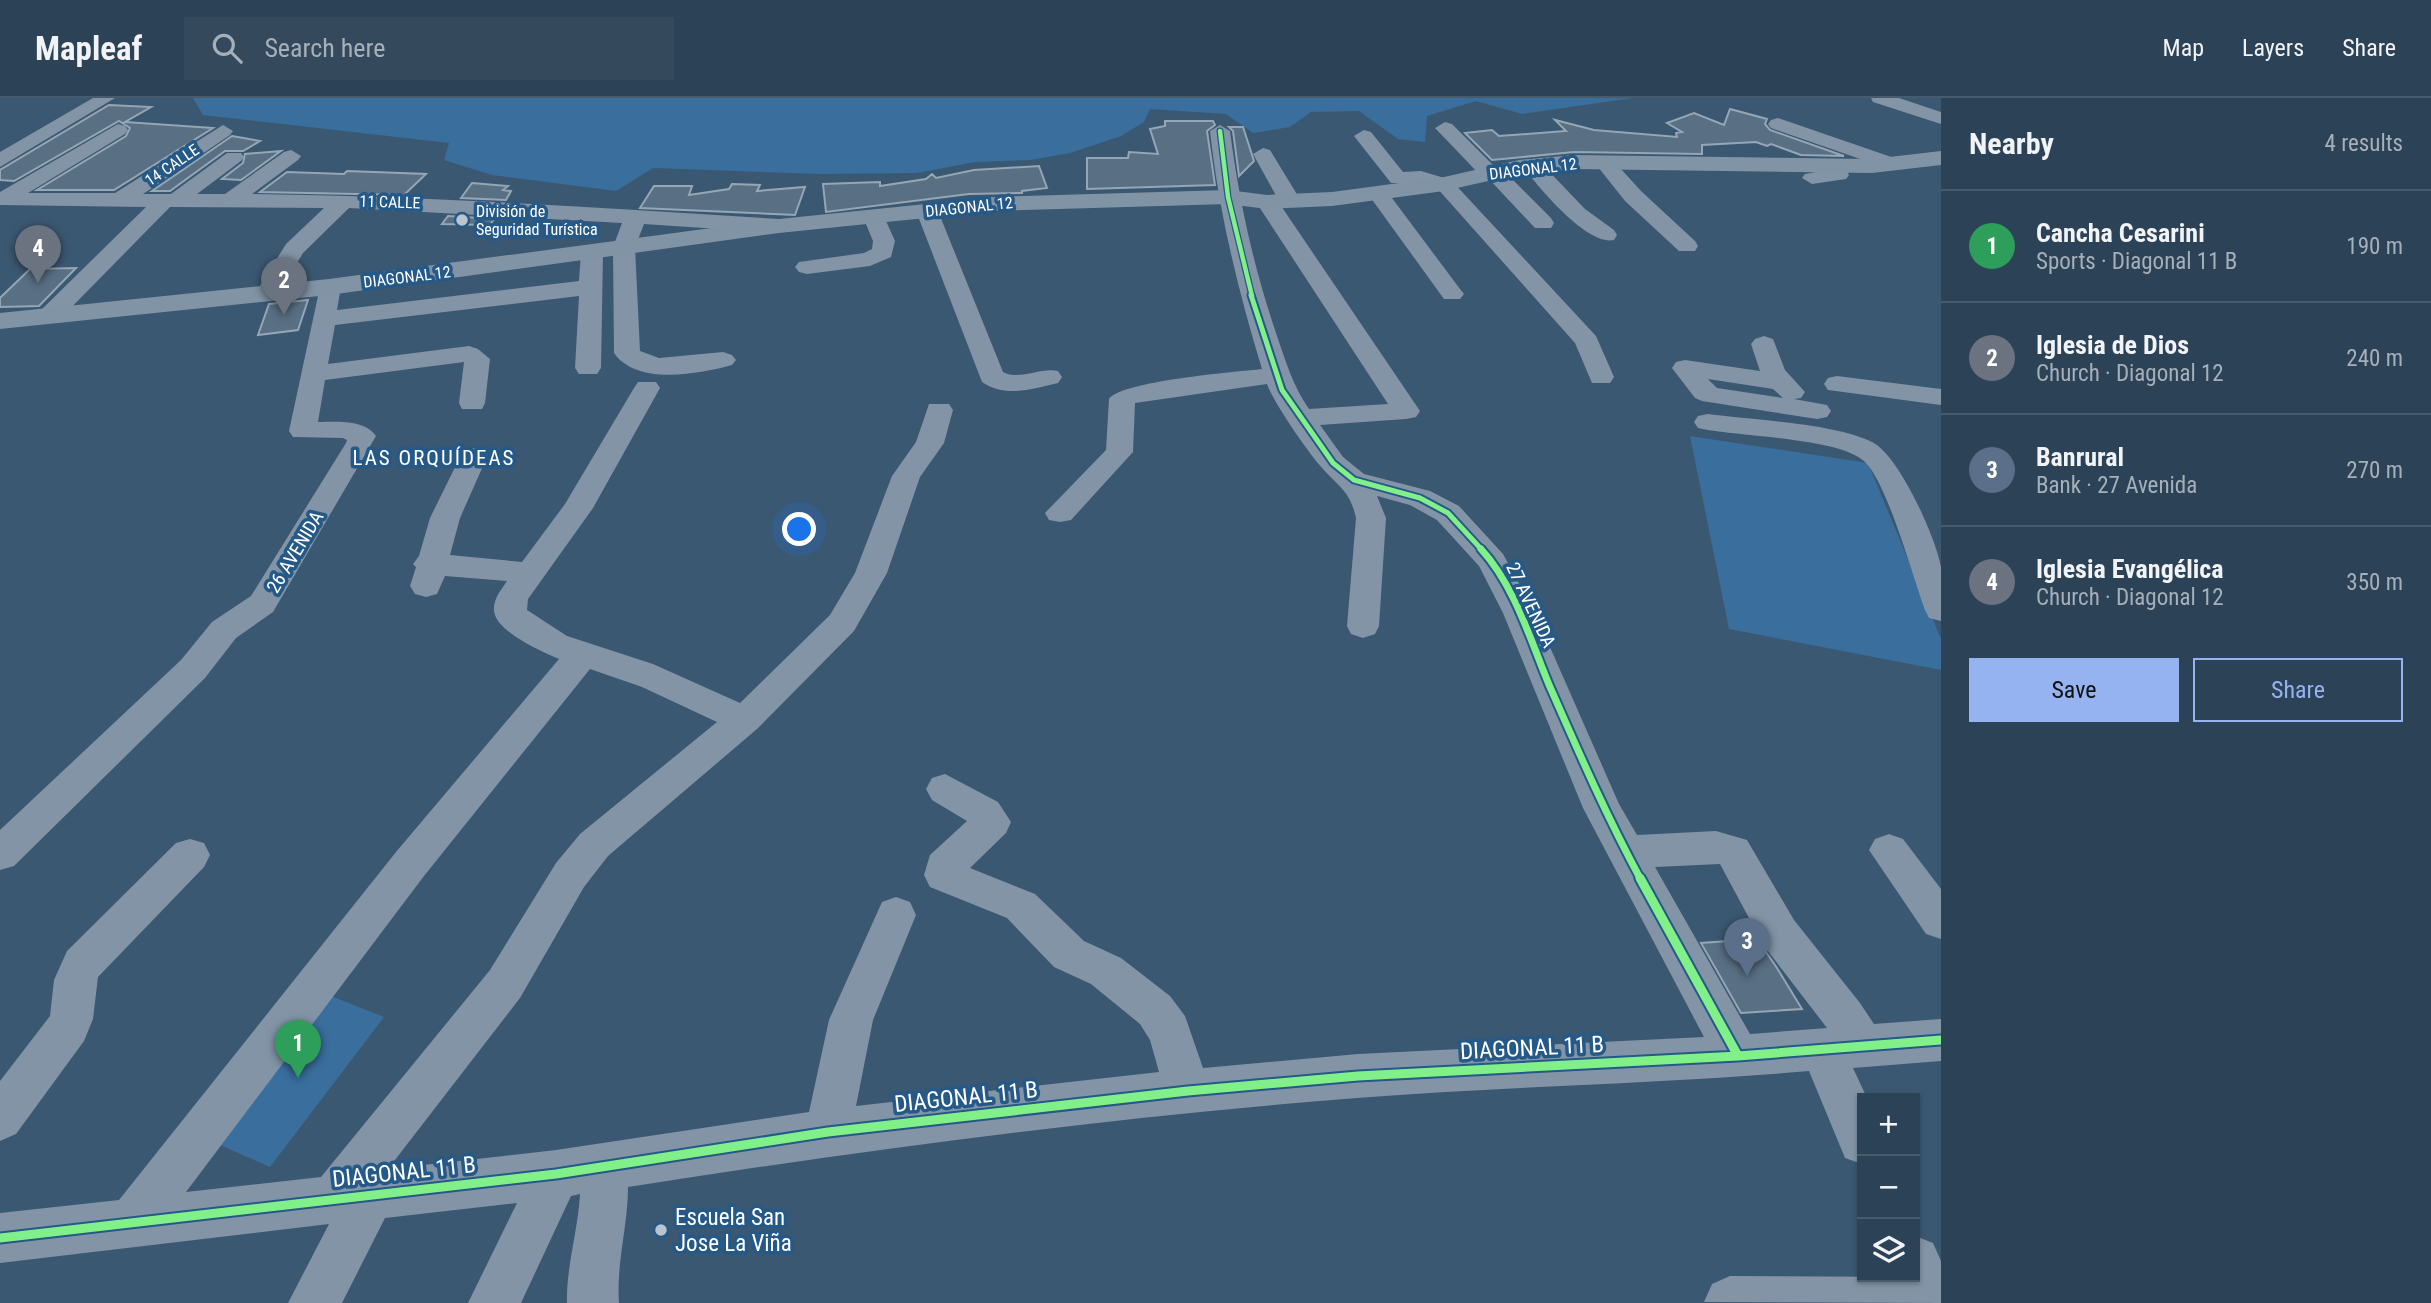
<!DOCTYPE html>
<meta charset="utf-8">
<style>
body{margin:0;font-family:"Roboto Condensed",sans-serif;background:#34495c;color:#f1f3f6}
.controls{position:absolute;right:21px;bottom:21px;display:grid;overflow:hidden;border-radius:0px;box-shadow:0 2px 5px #0004}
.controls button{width:63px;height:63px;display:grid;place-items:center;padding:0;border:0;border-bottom:2px solid #485b6c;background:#2c4256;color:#f1f3f6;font:35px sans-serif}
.you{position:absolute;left:800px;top:432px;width:24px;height:24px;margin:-18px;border:5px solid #fff;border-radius:50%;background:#1a73e8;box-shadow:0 0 0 10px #1a73e833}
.badge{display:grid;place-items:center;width:46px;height:46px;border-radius:50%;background:#95b2f1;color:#fff;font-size:23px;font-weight:700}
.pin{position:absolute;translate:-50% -58px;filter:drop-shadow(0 2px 4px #0008)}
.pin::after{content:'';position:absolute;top:37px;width:24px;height:21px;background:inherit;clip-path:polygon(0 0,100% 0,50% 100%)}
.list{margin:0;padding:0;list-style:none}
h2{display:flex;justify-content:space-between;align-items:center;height:91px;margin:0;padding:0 28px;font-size:30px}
h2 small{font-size:23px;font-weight:400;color:#a6b0b9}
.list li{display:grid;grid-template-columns:46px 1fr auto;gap:21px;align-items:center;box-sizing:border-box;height:112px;padding:0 28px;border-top:2px solid #485b6c}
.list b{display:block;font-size:26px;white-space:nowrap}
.list p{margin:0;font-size:23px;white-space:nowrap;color:#a6b0b9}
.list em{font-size:23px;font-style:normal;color:#a6b0b9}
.actions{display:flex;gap:14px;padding:21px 28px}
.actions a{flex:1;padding:16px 0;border:2px solid #95b2f1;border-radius:0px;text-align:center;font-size:24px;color:#95b2f1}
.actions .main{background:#95b2f1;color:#111}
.icon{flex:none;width:38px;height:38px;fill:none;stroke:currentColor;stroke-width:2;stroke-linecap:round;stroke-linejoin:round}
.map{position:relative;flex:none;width:1941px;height:1205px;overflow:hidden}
header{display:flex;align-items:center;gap:42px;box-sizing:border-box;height:98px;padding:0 35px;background:#2c4256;border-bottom:2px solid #485b6c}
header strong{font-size:33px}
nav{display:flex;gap:38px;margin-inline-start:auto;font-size:24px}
.search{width:490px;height:63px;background:#34495c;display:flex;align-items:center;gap:18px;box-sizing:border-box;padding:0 24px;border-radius:0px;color:#a6b0b9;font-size:26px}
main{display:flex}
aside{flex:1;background:#2c4256}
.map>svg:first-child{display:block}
.green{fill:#396e9d}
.building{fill:#586f84;stroke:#95a6b5;stroke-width:2}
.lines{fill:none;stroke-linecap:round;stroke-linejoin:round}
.minor{fill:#8294a6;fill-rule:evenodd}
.major{fill:#8194a5;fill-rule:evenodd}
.cycleway-far3-casing{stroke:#255988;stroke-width:7}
.cycleway-far2-casing{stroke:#255988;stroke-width:9}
.cycleway-far1-casing{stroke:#255988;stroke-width:11}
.cycleway-casing{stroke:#255988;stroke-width:13}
.cycleway-far3{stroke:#82f089;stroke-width:4.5}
.cycleway-far2{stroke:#82f089;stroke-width:5}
.cycleway-far1{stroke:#82f089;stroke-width:7}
.cycleway{stroke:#82f089;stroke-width:9}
.poi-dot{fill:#bac5ce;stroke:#255988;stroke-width:2.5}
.labels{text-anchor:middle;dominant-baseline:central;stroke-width:7;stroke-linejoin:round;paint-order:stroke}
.far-street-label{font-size:16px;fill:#fff;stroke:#255988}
.far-poi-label{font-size:16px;fill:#fff;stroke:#255988;text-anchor:start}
.street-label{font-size:19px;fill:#fff;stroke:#255988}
.neighbourhood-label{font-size:21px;letter-spacing:2px;fill:#fff;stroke:#255988}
.near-street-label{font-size:23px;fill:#fff;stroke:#255988}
.near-poi-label{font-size:23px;fill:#fff;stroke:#255988;text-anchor:start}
</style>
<header>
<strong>Mapleaf</strong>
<div class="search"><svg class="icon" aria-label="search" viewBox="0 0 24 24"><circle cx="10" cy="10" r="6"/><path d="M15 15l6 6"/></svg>Search here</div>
<nav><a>Map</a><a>Layers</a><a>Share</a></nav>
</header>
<main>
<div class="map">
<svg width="1941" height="1205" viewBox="0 0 1941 1205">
<rect width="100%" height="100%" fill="#3b5872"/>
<path class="green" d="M 193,0 L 1633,0 L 1522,16 L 1476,3 L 1427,18 L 1425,44 L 1398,41 L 1359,13 L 1311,14 L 1290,29 L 1253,35 L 1226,16 L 1150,11 L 1144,24 L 1121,38 L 1070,55 L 1031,62 L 975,64 L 917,75 L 819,76 L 653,70 L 616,93 L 492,77 L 444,62 L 449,45 L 203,17 Z
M 1690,338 L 1868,365 L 1941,541 L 1941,572 L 1729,531 Z
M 326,896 L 384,919 L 270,1069 L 209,1042 Z"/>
<path class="building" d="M 109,7 L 151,9 L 125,24 L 213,30 L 114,92 L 37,92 L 126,38 L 130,30 L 119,23 L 14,83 L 0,82 L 0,72 Z
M 1730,11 L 1767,21 L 1765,26 L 1770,32 L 1844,58 L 1801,57 L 1771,46 L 1767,48 L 1756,44 L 1702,47 L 1702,56 L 1574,54 L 1492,62 L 1465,35 L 1492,32 L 1499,38 L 1566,33 L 1555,22 L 1594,32 L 1677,39 L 1676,35 L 1682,34 L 1667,25 L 1694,15 L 1724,27 Z
M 1165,23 L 1213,23 L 1215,27 L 1207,33 L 1215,87 L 1087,91 L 1087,60 L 1128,60 L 1129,54 L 1158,56 L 1150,31 L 1165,28 Z
M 1229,29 L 1243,29 L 1254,63 L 1239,78 L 1233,33 Z
M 232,38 L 260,43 L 243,53 L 225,53 L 170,93 L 152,93 Z
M 281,53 L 241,82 L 222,81 L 243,65 L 245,56 Z
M 1039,68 L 1047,90 L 1022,93 L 1022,95 L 969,96 L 826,114 L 823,86 L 880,84 L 880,88 L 926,81 L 932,76 L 936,80 L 974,72 Z
M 347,73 L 426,76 L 404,97 L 260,94 L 287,74 L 344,76 Z
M 472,85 L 508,88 L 503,92 L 511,93 L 506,102 L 461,100 Z
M 732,86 L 760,87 L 757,93 L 805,89 L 795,117 L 640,110 L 654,88 L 692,88 L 689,97 L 729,91 Z
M 448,118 L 494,121 L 490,127 L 442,126 Z
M 76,170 L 39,208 L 0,209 L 0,200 L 30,171 Z
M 308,202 L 298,232 L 258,237 L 269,206 Z
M 1757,841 L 1777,870 L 1802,911 L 1741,915 L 1701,845 Z"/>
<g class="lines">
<path class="minor" d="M 93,0 L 115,0 L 0,69 L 0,54 Z
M 1871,0 L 1899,0 L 1941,14 L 1941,26 L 1873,4 Z
M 1778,20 L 1903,63 L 1906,67 L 1903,71 L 1889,71 L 1771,30 L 1768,26 L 1771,22 Z
M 1445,24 L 1452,26 L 1494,68 L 1501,70 L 1551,120 L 1554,125 L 1551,130 L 1535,130 L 1489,81 L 1482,79 L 1435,30 Z
M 118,26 L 125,28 L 128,32 L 125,36 L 28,95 L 115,95 L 223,27 L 233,33 L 230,37 L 143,96 L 171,96 L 227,55 L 241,55 L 244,59 L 241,63 L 197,96 L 225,96 L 284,54 L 291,52 L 301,58 L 298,62 L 252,96 C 428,98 603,110 779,121 L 790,128 L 779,135 L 644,126 L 635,149 L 640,253 L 659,260 L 723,254 L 732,257 L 736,262 L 732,267 C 699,276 637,288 614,255 L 613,149 L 622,125 L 349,110 L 303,155 L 275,201 L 259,201 L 255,196 L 286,146 L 324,110 L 170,109 L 58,223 L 40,223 L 37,218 L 40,213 L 146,109 L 0,107 L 0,94 Z
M 1220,27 L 1230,33 C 1239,103 1254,171 1277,238 C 1286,264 1293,288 1309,311 L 1388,306 L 1256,104 L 1267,98 L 1275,99 L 1420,313 L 1416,319 L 1406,321 L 1320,327 L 1343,359 L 1364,376 L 1430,393 L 1459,408 L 1503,456 L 1535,515 L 1619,706 L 1637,737 L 1716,733 L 1747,742 L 1794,822 L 1860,905 L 1874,926 L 1941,921 L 1941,963 L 1853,970 L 1867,1000 L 1862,1000 L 1862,1066 L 1845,1060 L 1809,973 C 1659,986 1507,988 1357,1000 C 1113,1019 870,1051 628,1089 C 628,1128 616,1166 619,1205 L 567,1205 C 566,1169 578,1133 580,1096 L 571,1098 L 521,1205 L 468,1205 L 517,1105 L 385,1120 L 342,1205 L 288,1205 L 329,1126 L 0,1165 L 0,1115 L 119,1102 L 396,754 L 559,561 C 543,554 496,534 494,513 C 493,501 501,492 507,483 L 445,478 L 437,496 L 426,499 L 415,496 L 410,488 L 416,469 L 413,466 L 419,458 L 430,420 L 463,353 L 473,350 L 483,353 L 487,359 L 460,420 L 450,457 L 522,464 L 565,406 L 634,290 L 638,284 L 656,284 L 660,290 L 593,410 L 528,501 L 527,512 L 567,538 L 653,566 L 740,605 L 830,517 L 855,475 L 892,378 L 916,344 L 929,306 L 949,306 L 953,312 L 944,345 L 920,379 L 887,475 L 854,533 L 757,631 L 608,758 L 584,789 L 520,900 L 388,1071 L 556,1052 L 809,1014 L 829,922 L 882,804 L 896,799 L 910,804 L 916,817 L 873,922 L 856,1008 L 1159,974 L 1150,942 L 1140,926 L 1091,886 L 1054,869 L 1007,820 L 930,789 L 924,777 L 930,757 L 967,723 L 932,702 L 926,691 L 932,680 L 945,676 L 998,704 L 1011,724 L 1006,735 L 970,770 L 1035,796 L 1084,843 L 1121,860 L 1170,898 L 1185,918 L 1203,970 L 1358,956 L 1704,939 L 1583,710 L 1503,515 L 1479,468 L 1437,422 L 1410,407 L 1377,398 L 1386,420 L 1379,528 L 1375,536 L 1363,540 L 1351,536 L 1347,528 L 1356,420 C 1350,393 1340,390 1323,371 C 1309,356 1273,304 1267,286 L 1135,305 L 1133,354 L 1071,422 L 1060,424 L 1049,422 L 1045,415 L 1106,352 L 1109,301 C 1121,283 1235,274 1262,271 C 1238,192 1219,115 1210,33 ZM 590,571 L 642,589 L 717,624 L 580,736 L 556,765 L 490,872 L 321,1079 L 186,1094 L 424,778 ZM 1720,766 L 1764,848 L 1827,930 L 1750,936 L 1655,769 Z
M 1364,32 L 1371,34 L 1403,74 L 1421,73 L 1451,82 L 1596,238 L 1614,279 L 1610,285 L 1592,285 L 1575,245 L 1437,90 L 1420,85 L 1391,85 L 1354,38 Z
M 1263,50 L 1270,52 L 1301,103 L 1298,108 L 1282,108 L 1279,103 L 1253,56 Z
M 1604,58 L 1611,60 L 1641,93 L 1695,143 L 1698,148 L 1695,153 L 1679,153 L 1625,103 L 1594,64 Z
M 1532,61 L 1539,63 L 1585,111 L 1614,132 L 1617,137 L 1614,142 C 1587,148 1537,88 1522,67 Z
M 1835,62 L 1842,64 L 1849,77 L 1846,81 L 1812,86 L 1802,80 L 1805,76 L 1827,72 L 1828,64 Z
M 1379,90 L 1386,92 L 1460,191 L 1464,196 L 1460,201 L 1444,201 L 1368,96 Z
M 927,107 L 938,113 L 1003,274 C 1020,283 1040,269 1058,273 L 1062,279 L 1058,285 C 1032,291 1005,300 982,284 L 916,113 Z
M 874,112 L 882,114 L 895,143 L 891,159 L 870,168 L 807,176 L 799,174 L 795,169 L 799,164 L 864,155 L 872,151 L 873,143 L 863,119 Z
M 592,147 L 603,154 L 601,270 L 597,276 L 579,276 L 575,270 L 579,198 L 335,227 L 328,266 L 469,248 L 478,251 L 490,261 L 485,305 L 482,311 L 462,311 L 459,305 L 464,264 L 325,282 L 318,324 C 337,324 364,321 376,338 L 273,514 L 236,540 L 205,580 L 14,768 L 0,772 L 0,732 L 181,562 L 212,524 L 251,498 L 346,345 L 347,342 L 343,340 L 293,339 L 289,333 L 321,184 L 337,184 L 341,189 L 337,212 L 579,183 L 581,154 Z
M 1764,238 L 1773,241 L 1785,272 L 1805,294 L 1801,300 L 1794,301 L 1827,307 L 1831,313 L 1827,319 L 1817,321 L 1702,303 L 1695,300 L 1672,270 L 1676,264 L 1685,262 L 1760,273 L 1751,246 L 1755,241 ZM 1708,281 L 1773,291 L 1783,300 L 1717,290 Z
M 1837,278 L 1941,291 L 1941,307 L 1828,292 L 1824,286 L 1828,280 Z
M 1708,316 C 1752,322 1835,325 1872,344 C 1899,357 1936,440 1941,469 C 1941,486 1941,506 1941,523 L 1929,520 L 1925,512 C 1913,479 1887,385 1865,364 C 1840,339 1736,339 1698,330 L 1694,324 L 1698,318 Z
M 1889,736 L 1903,741 L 1941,791 L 1941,841 L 1926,836 L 1869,752 L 1875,741 Z
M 190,741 L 204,745 L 210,757 L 204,769 L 98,879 L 93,921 L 84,943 L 16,1036 L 0,1043 L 0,983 L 50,918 L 54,882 L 67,853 L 176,745 Z
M 1915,1138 L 1933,1145 L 1941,1163 L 1941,1205 L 1704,1204 L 1712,1186 L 1730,1178 L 1915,1179 Z"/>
<path class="major" d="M 1941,53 L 1941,67 L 1872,75 L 1574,71 L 1519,76 L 1444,93 L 1332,108 L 1267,111 L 1228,106 L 994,113 L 779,135 L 329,197 L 0,231 L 0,215 L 329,181 L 779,121 L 994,99 L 1228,92 L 1267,97 L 1332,94 L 1444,79 L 1519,62 L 1574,57 L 1872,61 Z"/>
<g class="cycleway-far3-casing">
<path id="cycleway-far3" d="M 1220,33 L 1228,99 L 1252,198"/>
</g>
<g class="cycleway-far2-casing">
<path id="cycleway-far2" d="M 1251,197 L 1282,292 L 1333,365 L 1354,382 L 1420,400 L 1448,415 L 1483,453"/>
</g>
<g class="cycleway-far1-casing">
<path id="cycleway-far1" d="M 1481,451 C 1515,488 1531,544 1550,589 C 1579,655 1607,719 1641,782"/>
</g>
<g class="cycleway-casing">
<path id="cycleway" d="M 1640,780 L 1738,958
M 0,1140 L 556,1076 L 828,1034 L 1188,993 L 1358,978 L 1738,958 L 1941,942"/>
</g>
<use href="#cycleway-far3" class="cycleway-far3"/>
<use href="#cycleway-far2" class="cycleway-far2"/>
<use href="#cycleway-far1" class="cycleway-far1"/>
<use href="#cycleway" class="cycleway"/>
</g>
<g class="poi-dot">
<circle cx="462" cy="122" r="7"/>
<circle cx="661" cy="1132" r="7"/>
</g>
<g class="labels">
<g class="far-street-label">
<text transform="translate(172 67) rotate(-34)">14 CALLE</text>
<text transform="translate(1533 71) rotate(-7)">DIAGONAL 12</text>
<text transform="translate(390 104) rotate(2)">11 CALLE</text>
<text transform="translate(969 109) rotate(-6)">DIAGONAL 12</text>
<text transform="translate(407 179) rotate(-7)">DIAGONAL 12</text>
</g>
<g class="far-poi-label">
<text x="476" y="113">División de<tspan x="476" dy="18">Seguridad Turística</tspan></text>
</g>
<g class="street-label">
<text transform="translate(295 454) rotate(-59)">26 AVENIDA</text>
<text transform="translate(1531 507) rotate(65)">27 AVENIDA</text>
</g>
<g class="neighbourhood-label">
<text x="434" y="360">LAS ORQUÍDEAS</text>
</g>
<g class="near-street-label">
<text transform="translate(1532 950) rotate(-3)">DIAGONAL 11 B</text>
<text transform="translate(966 999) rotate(-6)">DIAGONAL 11 B</text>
<text transform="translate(404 1074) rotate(-6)">DIAGONAL 11 B</text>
</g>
<g class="near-poi-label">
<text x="675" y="1119">Escuela San<tspan x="675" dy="26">Jose La Viña</tspan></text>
</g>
</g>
</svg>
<div class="controls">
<button>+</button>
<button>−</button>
<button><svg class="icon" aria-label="layers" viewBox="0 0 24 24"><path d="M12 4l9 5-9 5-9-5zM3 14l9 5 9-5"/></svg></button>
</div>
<div class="you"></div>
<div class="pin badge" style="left:298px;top:980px;background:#2e9e5b">1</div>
<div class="pin badge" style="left:284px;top:217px;background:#6b7280">2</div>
<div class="pin badge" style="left:1747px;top:878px;background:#5c6f8a">3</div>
<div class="pin badge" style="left:38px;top:185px;background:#6b7280">4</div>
</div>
<aside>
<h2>Nearby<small>4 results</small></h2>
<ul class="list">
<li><span class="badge" style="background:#2e9e5b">1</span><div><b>Cancha Cesarini</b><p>Sports · Diagonal 11 B</p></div><em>190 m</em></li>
<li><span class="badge" style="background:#6b7280">2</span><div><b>Iglesia de Dios</b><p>Church · Diagonal 12</p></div><em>240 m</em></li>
<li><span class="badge" style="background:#5c6f8a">3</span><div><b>Banrural</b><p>Bank · 27 Avenida</p></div><em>270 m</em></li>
<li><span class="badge" style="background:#6b7280">4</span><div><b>Iglesia Evangélica</b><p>Church · Diagonal 12</p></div><em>350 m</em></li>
</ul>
<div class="actions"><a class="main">Save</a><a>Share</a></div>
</aside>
</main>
